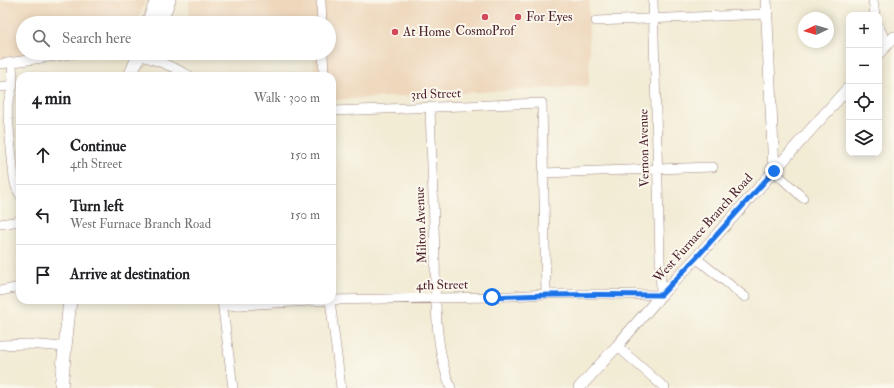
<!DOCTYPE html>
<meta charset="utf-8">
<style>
body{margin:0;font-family:"IM FELL Double Pica",serif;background:#f2f2f2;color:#202124}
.controls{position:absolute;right:12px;top:12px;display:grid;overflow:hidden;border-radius:8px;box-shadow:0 2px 10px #0003}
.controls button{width:36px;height:36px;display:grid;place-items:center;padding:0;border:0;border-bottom:1px solid #e0e0e0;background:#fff;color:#202124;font:20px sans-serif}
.compass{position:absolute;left:798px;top:12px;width:36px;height:36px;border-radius:50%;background:#fff;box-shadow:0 2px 10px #0003;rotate:266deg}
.stop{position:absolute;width:12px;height:12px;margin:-9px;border:3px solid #1a73e8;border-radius:50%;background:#fff}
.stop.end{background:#1a73e8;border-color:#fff;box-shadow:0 1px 4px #0008}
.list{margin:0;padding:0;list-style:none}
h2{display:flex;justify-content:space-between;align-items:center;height:52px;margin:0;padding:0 16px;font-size:17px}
h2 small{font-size:13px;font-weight:400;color:#757577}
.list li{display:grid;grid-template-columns:26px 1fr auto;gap:12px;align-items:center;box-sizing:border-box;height:60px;padding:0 16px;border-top:1px solid #e0e0e0}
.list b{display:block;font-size:15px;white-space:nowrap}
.list p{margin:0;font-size:13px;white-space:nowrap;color:#757577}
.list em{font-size:13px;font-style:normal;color:#757577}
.icon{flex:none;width:22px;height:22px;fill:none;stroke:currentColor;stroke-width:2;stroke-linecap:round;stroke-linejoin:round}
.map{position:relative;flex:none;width:894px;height:388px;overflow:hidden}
.search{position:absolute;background:#fff;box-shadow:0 2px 10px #0003;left:16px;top:16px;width:320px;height:44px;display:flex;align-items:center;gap:10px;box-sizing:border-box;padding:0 14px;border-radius:22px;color:#757577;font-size:15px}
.panel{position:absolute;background:#fff;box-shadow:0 2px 10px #0003;left:16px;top:72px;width:320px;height:232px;border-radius:12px}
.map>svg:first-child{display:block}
.built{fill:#eed7bb}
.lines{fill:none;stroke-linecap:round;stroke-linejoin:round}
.minor-casing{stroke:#9e8680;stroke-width:10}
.tertiary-casing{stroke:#9e8680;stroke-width:12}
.secondary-casing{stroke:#9e8680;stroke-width:14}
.minor{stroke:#fff;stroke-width:9}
.tertiary{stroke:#fff;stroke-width:11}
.secondary{stroke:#fff;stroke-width:13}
.route{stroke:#1a73e8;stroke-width:5}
.poi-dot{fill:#d1495b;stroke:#fbf7ec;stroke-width:1.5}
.labels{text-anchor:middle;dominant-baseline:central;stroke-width:4;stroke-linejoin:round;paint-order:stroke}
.poi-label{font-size:13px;fill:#4a1f2b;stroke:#fbf7ec;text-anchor:start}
.street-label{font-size:13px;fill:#4a1f2b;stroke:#fbf7ec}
</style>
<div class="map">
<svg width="894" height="388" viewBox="0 0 894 388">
<rect width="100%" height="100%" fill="#fbf7ec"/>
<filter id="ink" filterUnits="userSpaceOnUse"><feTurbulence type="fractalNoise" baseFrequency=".025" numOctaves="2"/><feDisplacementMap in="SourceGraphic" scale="8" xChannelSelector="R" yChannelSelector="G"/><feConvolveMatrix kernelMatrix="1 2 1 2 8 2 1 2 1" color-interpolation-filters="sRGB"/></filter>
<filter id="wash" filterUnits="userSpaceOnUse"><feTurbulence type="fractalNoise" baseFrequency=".012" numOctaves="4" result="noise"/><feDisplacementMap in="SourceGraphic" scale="16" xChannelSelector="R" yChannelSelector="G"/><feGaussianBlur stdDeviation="0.9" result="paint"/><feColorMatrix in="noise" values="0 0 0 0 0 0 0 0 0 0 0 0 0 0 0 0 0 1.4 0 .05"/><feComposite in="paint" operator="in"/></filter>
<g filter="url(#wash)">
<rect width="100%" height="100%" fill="#f2ecd5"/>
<path class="built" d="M 0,0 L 146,0 L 137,23 L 23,23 L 23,53 L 39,53 L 0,58 Z
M 189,0 L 589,0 L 589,86 L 332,100 L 332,76 L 314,76 L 313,53 L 329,53 L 329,23 L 190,23 Z
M 211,53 L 291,53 L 220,56 Z"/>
</g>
<g filter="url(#ink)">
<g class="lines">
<g class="minor-casing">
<path id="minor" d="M 873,0 L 875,15
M 321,2 L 322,23
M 596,21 L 767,14
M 879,27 L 887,44
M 131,53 C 149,57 174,67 190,76
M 323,53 L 324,76
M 12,62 L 13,85 L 8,104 L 8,117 L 14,178 L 16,187 L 20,195
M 0,64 L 77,53
M 0,87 L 13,85
M 430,107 C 432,157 433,206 435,256 C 436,300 434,347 451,388
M 332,111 L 542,103 L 546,294
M 774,171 L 803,198
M 543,173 L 713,167
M 0,224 L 20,221
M 696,258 L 745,297
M 0,291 L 20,287
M 330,300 L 341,388
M 222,301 L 233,388
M 223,306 L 330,300 L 492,297 L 546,294 L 604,294 L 661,295 L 653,0
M 0,345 L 27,344 L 65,347
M 617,346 L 665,388"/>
</g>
<g class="tertiary-casing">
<path id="tertiary" d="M 766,0 L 774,171
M 879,53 L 894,37
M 579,388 L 617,346 L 661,295 L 696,258 L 849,87"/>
</g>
<g class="secondary-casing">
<path id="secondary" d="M 148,23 L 157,0
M 160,23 L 169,0
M 130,76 L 140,53
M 61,388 L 65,347 L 70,300"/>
</g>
<use href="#minor" class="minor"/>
<use href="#tertiary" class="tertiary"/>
<use href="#secondary" class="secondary"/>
</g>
</g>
<g class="lines" filter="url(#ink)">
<path class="route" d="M 492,297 C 548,294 604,294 661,295 L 696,258 L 774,171"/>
</g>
<g class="poi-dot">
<circle cx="485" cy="17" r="4"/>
<circle cx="518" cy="17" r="4"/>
<circle cx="395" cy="32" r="4"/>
</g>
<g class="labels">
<g class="poi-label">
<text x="526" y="17">For Eyes</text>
<text x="485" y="31" text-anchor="middle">CosmoProf</text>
<text x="403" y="32">At Home</text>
</g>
<g class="street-label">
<text transform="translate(436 94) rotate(-2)">3rd Street</text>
<text transform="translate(644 148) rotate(-91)">Vernon Avenue</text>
<text transform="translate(421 225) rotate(-92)">Milton Avenue</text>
<text transform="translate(703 228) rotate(-48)">West Furnace Branch Road</text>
<text transform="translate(442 285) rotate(-1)">4th Street</text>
</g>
</g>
</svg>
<div class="controls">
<button>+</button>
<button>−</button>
<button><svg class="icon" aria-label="locate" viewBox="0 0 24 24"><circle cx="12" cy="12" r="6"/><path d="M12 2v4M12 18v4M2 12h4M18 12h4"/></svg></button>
<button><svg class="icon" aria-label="layers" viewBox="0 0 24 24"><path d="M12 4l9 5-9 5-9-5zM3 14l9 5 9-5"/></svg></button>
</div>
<svg class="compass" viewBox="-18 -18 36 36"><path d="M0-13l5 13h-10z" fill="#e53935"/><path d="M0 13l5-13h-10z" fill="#757577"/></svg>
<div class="stop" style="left:492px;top:297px"></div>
<div class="stop end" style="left:774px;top:171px"></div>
<div class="search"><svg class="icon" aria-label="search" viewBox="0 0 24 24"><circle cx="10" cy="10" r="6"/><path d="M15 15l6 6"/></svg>Search here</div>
<section class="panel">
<h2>4 min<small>Walk · 300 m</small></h2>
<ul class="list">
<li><svg class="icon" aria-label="ahead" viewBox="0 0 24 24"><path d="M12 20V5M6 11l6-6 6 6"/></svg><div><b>Continue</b><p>4th Street</p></div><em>150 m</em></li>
<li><svg class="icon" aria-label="left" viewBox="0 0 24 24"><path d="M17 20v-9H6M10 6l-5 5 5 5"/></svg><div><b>Turn left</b><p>West Furnace Branch Road</p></div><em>150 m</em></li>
<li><svg class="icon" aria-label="arrive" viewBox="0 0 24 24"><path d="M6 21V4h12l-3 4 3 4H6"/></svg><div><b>Arrive at destination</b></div></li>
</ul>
</section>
</div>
